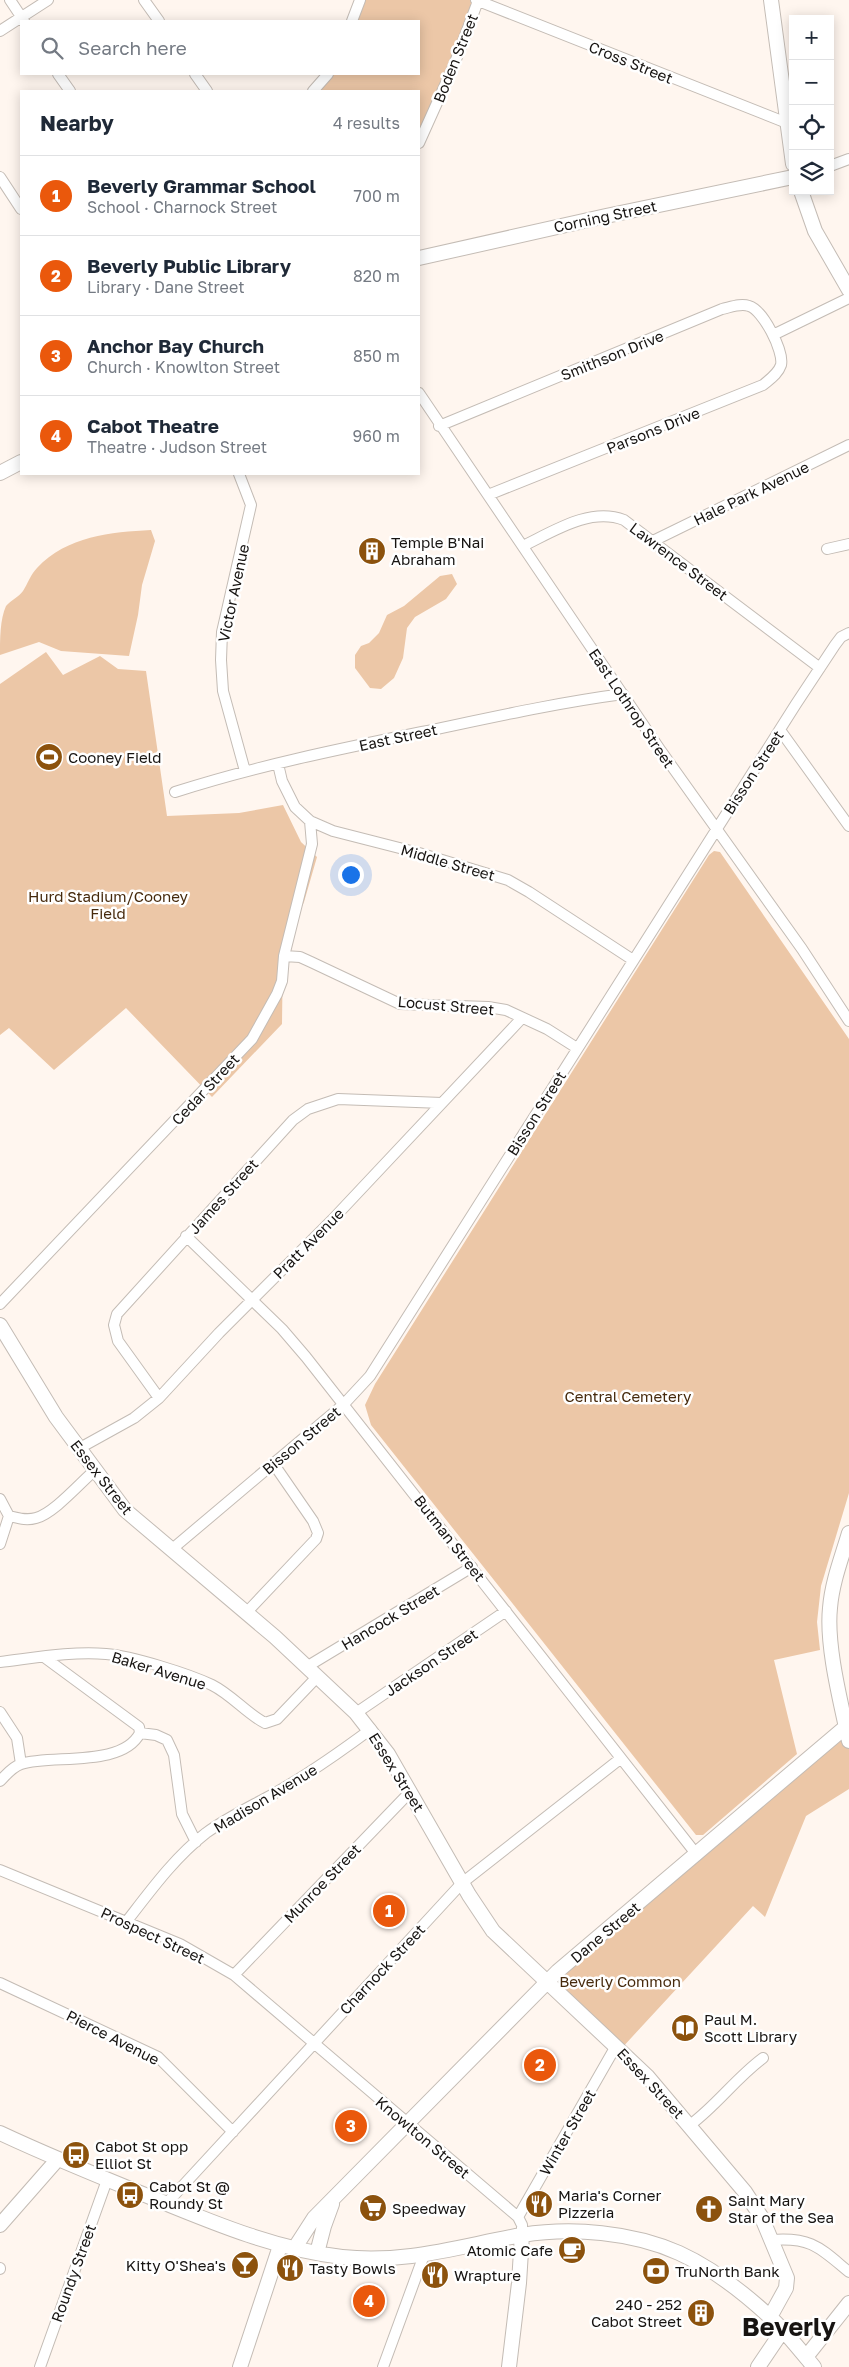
<!DOCTYPE html>
<meta charset="utf-8">
<style>
body{margin:0;font-family:"Golos Text",sans-serif;background:#f2f2f3;color:#1f2937}
.controls{position:absolute;right:15px;top:15px;display:grid;overflow:hidden;border-radius:0px;box-shadow:0 2px 12px #0003}
.controls button{width:45px;height:45px;display:grid;place-items:center;padding:0;border:0;border-bottom:1px solid #e0e1e3;background:#fff;color:#1f2937;font:25px sans-serif}
.you{position:absolute;left:350px;top:874px;width:18px;height:18px;margin:-12px;border:4px solid #fff;border-radius:50%;background:#1a73e8;box-shadow:0 0 0 8px #1a73e833}
.badge{display:grid;place-items:center;width:32px;height:32px;border-radius:50%;background:#ea580c;color:#fff;font-size:16px;font-weight:700}
.pin{position:absolute;translate:-50% -50%;border:2px solid #fff;box-shadow:0 1px 5px #0006}
.list{margin:0;padding:0;list-style:none}
h2{display:flex;justify-content:space-between;align-items:center;height:65px;margin:0;padding:0 20px;font-size:21px}
h2 small{font-size:16px;font-weight:400;color:#747a83}
.list li{display:grid;grid-template-columns:32px 1fr auto;gap:15px;align-items:center;box-sizing:border-box;height:80px;padding:0 20px;border-top:1px solid #e0e1e3}
.list b{display:block;font-size:19px;white-space:nowrap}
.list p{margin:0;font-size:16px;white-space:nowrap;color:#747a83}
.list em{font-size:16px;font-style:normal;color:#747a83}
.icon{flex:none;width:28px;height:28px;fill:none;stroke:currentColor;stroke-width:2;stroke-linecap:round;stroke-linejoin:round}
.map{position:relative;flex:none;width:849px;height:2367px;overflow:hidden}
.search{position:absolute;background:#fff;box-shadow:0 2px 12px #0003;left:20px;top:20px;width:400px;height:55px;display:flex;align-items:center;gap:12px;box-sizing:border-box;padding:0 18px;border-radius:0px;color:#747a83;font-size:19px}
.panel{position:absolute;background:#fff;box-shadow:0 2px 12px #0003;left:20px;top:90px;width:400px;height:385px;border-radius:0px}
.map>svg:first-child{display:block}
.green{fill:#ecc7a7}
.lines{fill:none;stroke-linecap:round;stroke-linejoin:round}
.street-casing{stroke:#c4bcb5;stroke-width:12}
.secondary-casing{stroke:#c4bcb5;stroke-width:16}
.street{stroke:#fff;stroke-width:10}
.secondary{stroke:#fff;stroke-width:14}
.labels{text-anchor:middle;dominant-baseline:central;stroke-width:5;stroke-linejoin:round;paint-order:stroke}
.street-label{font-size:15px;fill:#171412;stroke:#fff}
.poi-label{font-size:15px;fill:#171412;stroke:#fff;text-anchor:start}
.park-label{font-size:15px;fill:#462a0d;stroke:#fff}
.town-label{font-size:25px;font-weight:bold;fill:#171412;stroke:#fff}
</style>
<div class="map">
<svg width="849" height="2367" viewBox="0 0 849 2367">
<rect width="100%" height="100%" fill="#fff6ef"/>
<path class="green" d="M 359,0 L 476,0 L 419,143 L 419,91 L 312,91 L 326,74 L 419,74 L 419,21 L 350,21 Z
M 151,530 L 155,541 L 142,585 L 138,615 L 129,656 L 61,651 L 39,642 L 0,655 C 0,639 0,619 6,606 C 11,600 19,597 23,591 C 28,583 31,574 37,568 C 67,536 111,532 151,530 Z
M 452,574 L 457,584 L 446,599 L 415,617 L 407,628 L 403,658 L 394,678 L 381,689 L 370,688 L 355,668 L 355,655 L 361,646 L 369,643 L 379,633 L 387,615 L 404,606 L 440,576 Z
M 46,652 L 63,675 L 100,656 L 118,669 L 146,671 L 167,816 L 239,813 L 283,805 L 301,842 L 317,857 L 304,902 L 283,946 L 282,1024 L 212,1097 L 126,1008 L 54,1070 L 9,1028 L 0,1035 L 0,684 Z
M 714,851 L 720,852 L 849,1039 L 849,1493 L 821,1586 L 817,1622 L 820,1650 L 774,1660 L 797,1754 L 703,1835 L 696,1835 L 371,1425 L 365,1405 L 375,1384 L 709,855 Z
M 849,1730 L 849,1789 L 806,1816 L 765,1917 L 753,1906 L 620,2050 L 551,1978 Z"/>
<g class="lines">
<g class="street-casing">
<path id="street" d="M 10,0 L 24,21
M 144,0 L 159,21
M 476,0 L 787,123
M 352,21 L 360,0
M 0,31 L 48,0
M 58,74 L 70,91
M 195,74 L 207,91
M 313,91 L 328,74
M 419,143 L 454,65 L 478,1
M 830,166 L 849,159
M 0,177 L 21,209
M 773,335 L 849,298
M 419,393 L 661,751 L 802,949 L 849,1021
M 439,426 L 722,309 C 731,307 741,303 749,306 C 763,310 784,351 781,365 C 778,374 770,379 763,385 L 488,495
M 239,474 L 251,505 L 222,632 L 221,660 L 223,691 L 245,771
M 653,541 L 849,445
M 523,546 C 554,531 590,507 624,520 L 820,668
M 827,549 L 849,544
M 780,730 L 849,826
M 278,764 L 282,781 L 295,807 L 310,821 L 333,831 L 419,853 L 508,880 L 529,892 L 633,960
M 175,792 C 256,766 339,749 422,732 C 489,718 555,703 623,694
M 284,956 L 300,957 L 311,962 L 400,1004 L 488,1007 L 506,1010 L 547,1029 L 577,1048
M 186,1236 L 282,1329 L 306,1357 L 697,1855
M 0,1304 L 252,1039 L 277,994 L 282,981 L 284,956 L 312,844 L 310,821
M 159,1398 L 118,1341 L 114,1325 L 117,1314 L 293,1120 L 308,1109 L 338,1099 L 442,1103
M 78,1449 L 134,1418 L 159,1398 L 219,1333 L 332,1220 L 522,1018
M 0,1499 L 9,1516 C 18,1518 26,1521 36,1518 C 54,1513 79,1484 94,1471
M 0,1544 L 9,1516
M 171,1550 L 344,1404 L 370,1376 L 796,704 L 835,645 L 841,637 L 849,633
M 246,1613 L 316,1539 L 318,1533 L 313,1521 L 273,1463
M 0,1662 C 34,1658 72,1651 106,1654 C 132,1656 189,1674 212,1685 C 232,1695 247,1714 265,1723 L 277,1719 L 318,1676
M 308,1666 L 472,1567
M 0,1712 L 17,1738 L 21,1764
M 356,1713 L 506,1611
M 140,1733 L 156,1735 L 167,1740 L 174,1755 L 182,1814 L 196,1842
M 0,1781 C 6,1775 12,1767 21,1764 C 52,1754 122,1768 140,1733 L 139,1727 L 44,1657
M 0,1870 L 180,1944 L 234,1975 L 518,2217 L 522,2225 L 522,2235
M 127,1921 C 151,1890 175,1857 206,1833 C 228,1817 252,1806 275,1793 C 309,1774 340,1752 371,1729
M 234,1975 L 411,1791
M 0,1983 L 158,2057 L 233,2132
M 690,2125 C 717,2105 736,2078 763,2058
M 166,2204 L 462,1883 L 620,1759
M 518,2217 L 616,2046
M 772,2240 C 812,2237 820,2248 849,2272
M 0,2268 L 0,2269
M 40,2367 L 107,2180
M 383,2367 L 424,2255"/>
</g>
<g class="secondary-casing">
<path id="secondary" d="M 771,0 L 793,164
M 801,191 L 815,231 L 849,290
M 419,258 L 606,216 L 793,177
M 0,473 L 21,462
M 0,1325 L 56,1417 L 125,1510 L 275,1637 L 356,1713 L 388,1754 L 469,1895 L 493,1931 L 647,2076 L 745,2192 L 762,2218 L 787,2278 L 786,2288 L 770,2317
M 849,1533 C 842,1557 832,1582 830,1608 C 826,1646 841,1703 849,1741
M 0,2133 C 51,2157 103,2178 155,2199 C 216,2224 276,2249 342,2257 C 406,2264 460,2246 522,2235 C 572,2227 632,2232 679,2253 C 712,2268 744,2293 770,2317 C 786,2332 800,2350 814,2367
M 0,2225 L 57,2160
M 294,2249 L 314,2218 L 558,1971 L 849,1724
M 317,2253 L 324,2226 L 332,2204
M 806,2357 L 849,2303
M 240,2367 L 280,2246
M 509,2367 L 519,2283 L 522,2235
M 758,2367 L 783,2330"/>
</g>
<use href="#street" class="street"/>
<use href="#secondary" class="secondary"/>
</g>
<defs>
<g id="building-disc" transform="scale(1.4375)"><circle r="9.5" fill="#8c520d" stroke="#fff"/><path d="M-4-6H4V6H1V3H-1V6H-4ZM-2.5-4.3h1.7v1.8h-1.7ZM.8-4.3h1.7v1.8H.8ZM-2.5-1h1.7V.8h-1.7ZM.8-1h1.7V.8H.8Z" fill="#fff"/></g>
<g id="stadium-disc" transform="scale(1.4375)"><circle r="9.5" fill="#8c520d" stroke="#fff"/><path d="M0-5a6.5 5 0 1 0 0 10a6.5 5 0 1 0 0-10ZM-3.5-1.8h7v3.6h-7Z" fill="#fff"/></g>
<g id="library-disc" transform="scale(1.4375)"><circle r="9.5" fill="#8c520d" stroke="#fff"/><path d="M-6-4Q-3-5.5-.7-3.5V5Q-3 3-6 4ZM6-4Q3-5.5 .7-3.5V5Q3 3 6 4Z" fill="#fff"/></g>
<g id="bus-disc" transform="scale(1.4375)"><circle r="9.5" fill="#8c520d" stroke="#fff"/><path d="M-5-6H5V4H4V6H2V4H-2V6H-4V4H-5ZM-3.5-4V0h7V-4ZM-3.5 1.2v1.5H-2V1.2ZM2 1.2v1.5H3.5V1.2Z" fill="#fff"/></g>
<g id="restaurant-disc" transform="scale(1.4375)"><circle r="9.5" fill="#8c520d" stroke="#fff"/><path d="M-5-6h1v4h1v-4h1v4h1v-4h1v5L-1.5 .5V6h-2V.5L-5-1ZM5-6V6H3V1.5H1.5Q1.5-4 5-6Z" fill="#fff"/></g>
<g id="supermarket-disc" transform="scale(1.4375)"><circle r="9.5" fill="#8c520d" stroke="#fff"/><path d="M-6-5.5h2.5l.6 2H6L4.5 2H-2.5L-4.4-4H-6ZM-1.5 3.2a1.3 1.3 0 1 0 .1 0ZM3 3.2a1.3 1.3 0 1 0 .1 0Z" fill="#fff"/></g>
<g id="church-disc" transform="scale(1.4375)"><circle r="9.5" fill="#8c520d" stroke="#fff"/><path d="M-1.2-6h2.4v3.5h3.3v2.4h-3.3V6h-2.4V-.1h-3.3v-2.4h3.3Z" fill="#fff"/></g>
<g id="cafe-disc" transform="scale(1.4375)"><circle r="9.5" fill="#8c520d" stroke="#fff"/><path d="M-5.5-4.5H6V0H3Q3 3.5 0 3.5H-2.5Q-5.5 3.5-5.5 0ZM3-3.2v2h1.7v-2ZM-6 4.5H4V6H-6Z" fill="#fff"/></g>
<g id="bar-disc" transform="scale(1.4375)"><circle r="9.5" fill="#8c520d" stroke="#fff"/><path d="M-6-5H6L.8 .8V4.5H3.5V6h-7V4.5H-.8V.8Z" fill="#fff"/></g>
<g id="bank-disc" transform="scale(1.4375)"><circle r="9.5" fill="#8c520d" stroke="#fff"/><path d="M-6-4H6V4H-6ZM0-2.3a2.3 2.3 0 1 0 0 4.6a2.3 2.3 0 1 0 0-4.6Z" fill="#fff"/></g>
</defs>
<g fill-rule="evenodd">
<use href="#building-disc" x="372" y="551"/>
<use href="#stadium-disc" x="49" y="757"/>
<use href="#library-disc" x="685" y="2028"/>
<use href="#bus-disc" x="76" y="2155"/>
<use href="#bus-disc" x="130" y="2195"/>
<use href="#restaurant-disc" x="539" y="2204"/>
<use href="#supermarket-disc" x="373" y="2208"/>
<use href="#church-disc" x="709" y="2209"/>
<use href="#cafe-disc" x="572" y="2250"/>
<use href="#bar-disc" x="245" y="2265"/>
<use href="#restaurant-disc" x="290" y="2268"/>
<use href="#bank-disc" x="656" y="2271"/>
<use href="#restaurant-disc" x="435" y="2275"/>
<use href="#building-disc" x="701" y="2313"/>
</g>
<g class="labels">
<g class="street-label">
<text transform="translate(455 58) rotate(-68)">Boden Street</text>
<text transform="translate(631 62) rotate(22)">Cross Street</text>
<text transform="translate(605 216) rotate(-12)">Corning Street</text>
<text transform="translate(612 355) rotate(-22)">Smithson Drive</text>
<text transform="translate(653 430) rotate(-22)">Parsons Drive</text>
<text transform="translate(751 493) rotate(-26)">Hale Park Avenue</text>
<text transform="translate(679 561) rotate(37)">Lawrence Street</text>
<text transform="translate(233 593) rotate(-78)">Victor Avenue</text>
<text transform="translate(632 708) rotate(56)">East Lothrop Street</text>
<text transform="translate(398 737) rotate(-12)">East Street</text>
<text transform="translate(753 772) rotate(-57)">Bisson Street</text>
<text transform="translate(448 862) rotate(16)">Middle Street</text>
<text transform="translate(446 1005) rotate(5)">Locust Street</text>
<text transform="translate(205 1089) rotate(-47)">Cedar Street</text>
<text transform="translate(536 1113) rotate(-58)">Bisson Street</text>
<text transform="translate(223 1196) rotate(-48)">James Street</text>
<text transform="translate(308 1243) rotate(-45)">Pratt Avenue</text>
<text transform="translate(301 1440) rotate(-40)">Bisson Street</text>
<text transform="translate(102 1477) rotate(52)">Essex Street</text>
<text transform="translate(450 1538) rotate(52)">Butman Street</text>
<text transform="translate(390 1617) rotate(-31)">Hancock Street</text>
<text transform="translate(431 1662) rotate(-34)">Jackson Street</text>
<text transform="translate(159 1670) rotate(17)">Baker Avenue</text>
<text transform="translate(397 1772) rotate(58)">Essex Street</text>
<text transform="translate(265 1798) rotate(-31)">Madison Avenue</text>
<text transform="translate(322 1883) rotate(-46)">Munroe Street</text>
<text transform="translate(605 1932) rotate(-40)">Dane Street</text>
<text transform="translate(153 1935) rotate(25)">Prospect Street</text>
<text transform="translate(382 1969) rotate(-47)">Charnock Street</text>
<text transform="translate(113 2037) rotate(27)">Pierce Avenue</text>
<text transform="translate(651 2083) rotate(47)">Essex Street</text>
<text transform="translate(567 2132) rotate(-60)">Winter Street</text>
<text transform="translate(423 2137) rotate(40)">Knowlton Street</text>
<text transform="translate(73 2273) rotate(-70)">Roundy Street</text>
</g>
<g class="poi-label">
<text x="391" y="542">Temple B'Nai<tspan x="391" dy="17">Abraham</tspan></text>
<text x="68" y="757">Cooney Field</text>
<text x="704" y="2019">Paul M.<tspan x="704" dy="17">Scott Library</tspan></text>
<text x="95" y="2146">Cabot St opp<tspan x="95" dy="17">Elliot St</tspan></text>
<text x="149" y="2186">Cabot St @<tspan x="149" dy="17">Roundy St</tspan></text>
<text x="558" y="2195">Maria's Corner<tspan x="558" dy="17">Pizzeria</tspan></text>
<text x="728" y="2200">Saint Mary<tspan x="728" dy="17">Star of the Sea</tspan></text>
<text x="392" y="2208">Speedway</text>
<text x="553" y="2250" text-anchor="end">Atomic Cafe</text>
<text x="226" y="2265" text-anchor="end">Kitty O'Shea's</text>
<text x="309" y="2268">Tasty Bowls</text>
<text x="675" y="2271">TruNorth Bank</text>
<text x="454" y="2275">Wrapture</text>
<text x="682" y="2304" text-anchor="end">240 - 252<tspan x="682" dy="17">Cabot Street</tspan></text>
</g>
<g class="park-label">
<text x="108" y="896">Hurd Stadium/Cooney<tspan x="108" dy="17">Field</tspan></text>
<text x="628" y="1396">Central Cemetery</text>
<text x="620" y="1981">Beverly Common</text>
</g>
<g class="town-label">
<text x="789" y="2326">Beverly</text>
</g>
</g>
</svg>
<div class="controls">
<button>+</button>
<button>−</button>
<button><svg class="icon" aria-label="locate" viewBox="0 0 24 24"><circle cx="12" cy="12" r="6"/><path d="M12 2v4M12 18v4M2 12h4M18 12h4"/></svg></button>
<button><svg class="icon" aria-label="layers" viewBox="0 0 24 24"><path d="M12 4l9 5-9 5-9-5zM3 14l9 5 9-5"/></svg></button>
</div>
<div class="you"></div>
<div class="pin badge" style="left:389px;top:1911px">1</div>
<div class="pin badge" style="left:540px;top:2065px">2</div>
<div class="pin badge" style="left:351px;top:2126px">3</div>
<div class="pin badge" style="left:369px;top:2301px">4</div>
<div class="search"><svg class="icon" aria-label="search" viewBox="0 0 24 24"><circle cx="10" cy="10" r="6"/><path d="M15 15l6 6"/></svg>Search here</div>
<section class="panel">
<h2>Nearby<small>4 results</small></h2>
<ul class="list">
<li><span class="badge">1</span><div><b>Beverly Grammar School</b><p>School · Charnock Street</p></div><em>700 m</em></li>
<li><span class="badge">2</span><div><b>Beverly Public Library</b><p>Library · Dane Street</p></div><em>820 m</em></li>
<li><span class="badge">3</span><div><b>Anchor Bay Church</b><p>Church · Knowlton Street</p></div><em>850 m</em></li>
<li><span class="badge">4</span><div><b>Cabot Theatre</b><p>Theatre · Judson Street</p></div><em>960 m</em></li>
</ul>
</section>
</div>
